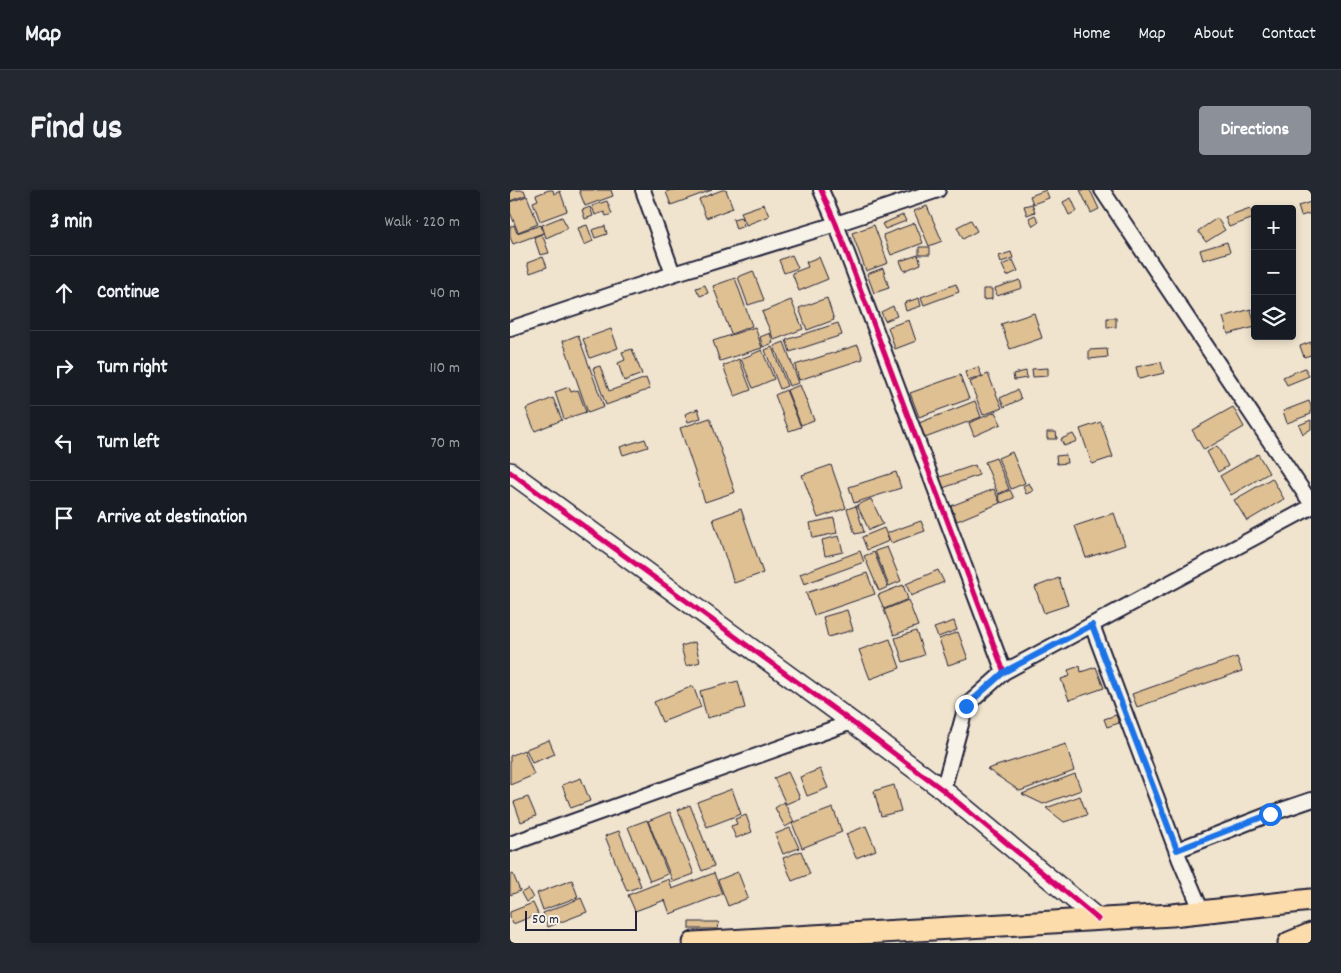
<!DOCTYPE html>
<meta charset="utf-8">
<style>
body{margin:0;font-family:Dekko,sans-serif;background:#242831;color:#f1f3f6}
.controls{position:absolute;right:15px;top:15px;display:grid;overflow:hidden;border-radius:5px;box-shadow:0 2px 8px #0003}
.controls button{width:45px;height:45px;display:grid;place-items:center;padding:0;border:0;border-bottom:1px solid #363941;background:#171b24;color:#f1f3f6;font:25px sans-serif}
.scale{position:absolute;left:15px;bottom:12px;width:112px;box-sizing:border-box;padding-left:5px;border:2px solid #22223b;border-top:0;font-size:14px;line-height:18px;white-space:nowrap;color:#22223b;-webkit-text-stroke:4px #f7f3e8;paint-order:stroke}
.stop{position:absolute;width:15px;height:15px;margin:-11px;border:4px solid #1a73e8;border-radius:50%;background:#fff}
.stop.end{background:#1a73e8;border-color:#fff;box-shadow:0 1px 5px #0008}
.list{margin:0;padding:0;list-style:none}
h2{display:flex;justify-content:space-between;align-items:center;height:65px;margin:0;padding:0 20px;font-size:21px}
h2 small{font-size:16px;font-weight:400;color:#9ea1a6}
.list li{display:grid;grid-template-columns:32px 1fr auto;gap:15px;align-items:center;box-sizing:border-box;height:75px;padding:0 20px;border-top:1px solid #363941}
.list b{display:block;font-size:19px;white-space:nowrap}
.list em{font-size:16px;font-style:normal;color:#9ea1a6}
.icon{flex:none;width:28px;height:28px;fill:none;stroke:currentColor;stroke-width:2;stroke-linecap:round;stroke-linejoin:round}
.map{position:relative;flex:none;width:801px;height:753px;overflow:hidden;border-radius:5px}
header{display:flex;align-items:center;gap:30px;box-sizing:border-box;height:70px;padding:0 25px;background:#171b24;border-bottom:1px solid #363941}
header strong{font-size:24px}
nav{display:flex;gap:28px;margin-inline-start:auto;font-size:18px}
.intro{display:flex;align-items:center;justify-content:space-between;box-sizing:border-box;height:120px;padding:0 30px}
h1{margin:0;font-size:35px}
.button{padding:12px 22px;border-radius:5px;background:#8c9099;color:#fff;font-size:18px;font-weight:700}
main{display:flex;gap:30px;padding:0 30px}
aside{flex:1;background:#171b24;border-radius:5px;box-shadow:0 2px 8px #0003}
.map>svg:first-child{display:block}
.building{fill:#dfc092;stroke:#22223b}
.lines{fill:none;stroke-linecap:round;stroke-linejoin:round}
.street-casing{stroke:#22223b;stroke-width:18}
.secondary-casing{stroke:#22223b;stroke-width:22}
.primary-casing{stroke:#22223b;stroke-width:25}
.street{stroke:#f7f3e8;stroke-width:14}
.secondary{stroke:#f7f3e8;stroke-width:19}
.primary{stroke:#fddcac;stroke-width:21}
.cycleway-casing{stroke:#f7f3e8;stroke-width:8}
.cycleway{stroke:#d6006c;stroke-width:5}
.route{stroke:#1a73e8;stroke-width:6}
</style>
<header>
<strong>Map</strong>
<nav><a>Home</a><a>Map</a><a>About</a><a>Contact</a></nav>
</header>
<div class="intro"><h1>Find us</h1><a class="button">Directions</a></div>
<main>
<aside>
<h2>3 min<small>Walk · 220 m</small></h2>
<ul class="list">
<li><svg class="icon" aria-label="ahead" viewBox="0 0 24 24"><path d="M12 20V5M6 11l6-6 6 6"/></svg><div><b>Continue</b></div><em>40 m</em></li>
<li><svg class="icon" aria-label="right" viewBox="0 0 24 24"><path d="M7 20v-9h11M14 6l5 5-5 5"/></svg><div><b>Turn right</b></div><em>110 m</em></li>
<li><svg class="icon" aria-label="left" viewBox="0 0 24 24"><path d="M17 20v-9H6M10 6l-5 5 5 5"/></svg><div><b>Turn left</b></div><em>70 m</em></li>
<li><svg class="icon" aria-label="arrive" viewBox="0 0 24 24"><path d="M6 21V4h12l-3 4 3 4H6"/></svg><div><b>Arrive at destination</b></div></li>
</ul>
</aside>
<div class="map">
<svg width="801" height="753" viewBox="0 0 801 753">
<rect width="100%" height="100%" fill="#f0e4ce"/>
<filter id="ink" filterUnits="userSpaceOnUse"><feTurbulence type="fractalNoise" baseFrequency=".02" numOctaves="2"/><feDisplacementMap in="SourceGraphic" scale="10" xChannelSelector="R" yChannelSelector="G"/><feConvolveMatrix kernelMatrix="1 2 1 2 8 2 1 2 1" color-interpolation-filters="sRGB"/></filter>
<g filter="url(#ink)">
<path class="building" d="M 0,0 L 14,0 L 16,5 L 0,11 Z
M 39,0 L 43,0 L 44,4 L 50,1 L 57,21 L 30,31 L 23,12 L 28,10 L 26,5 Z
M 69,0 L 101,0 L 103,6 L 75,16 Z
M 161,0 L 202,0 L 161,15 L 156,2 Z
M 212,0 L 216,0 L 223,18 L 196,28 L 189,9 Z
M 536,0 L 539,8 L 523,14 L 520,6 Z
M 570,0 L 580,0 L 589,19 L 581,23 Z
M 17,6 L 28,34 L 8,42 L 0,22 L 0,12 Z
M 561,8 L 567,21 L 559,25 L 553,12 Z
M 97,11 L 102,24 L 96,26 L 94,22 L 85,25 L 82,16 Z
M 801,12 L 801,23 L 791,26 L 788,16 Z
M 254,14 L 259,26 L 236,35 L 231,22 Z
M 522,14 L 525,22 L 517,25 L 514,16 Z
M 417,16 L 432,51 L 419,56 L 404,21 Z
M 80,17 L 83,26 L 75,29 L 72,20 Z
M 740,18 L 744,28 L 719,37 L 715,27 Z
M 393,25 L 396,31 L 375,39 L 372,34 Z
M 525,25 L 529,32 L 523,36 L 519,28 Z
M 52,27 L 58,38 L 36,48 L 32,35 Z
M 231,27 L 234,36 L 226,39 L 223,29 Z
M 707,28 L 715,40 L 696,52 L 688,41 Z
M 461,30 L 467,41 L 453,49 L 447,37 Z
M 405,33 L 413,53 L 381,65 L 373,45 Z
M 4,35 L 7,43 L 31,35 L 33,43 L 3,54 L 0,47 L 0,37 Z
M 77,35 L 83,51 L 74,55 L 68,38 Z
M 364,35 L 378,73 L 356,81 L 342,43 Z
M 95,36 L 97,44 L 85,48 L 82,40 Z
M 32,44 L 39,63 L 30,65 L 24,47 Z
M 717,52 L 720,62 L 693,70 L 690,60 Z
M 409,57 L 420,57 L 420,65 L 409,65 Z
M 501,62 L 503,68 L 491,72 L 489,66 Z
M 282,65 L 288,78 L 274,83 L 269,70 Z
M 408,65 L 411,74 L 394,81 L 390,71 Z
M 33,67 L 37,77 L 20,83 L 17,73 Z
M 309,67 L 318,89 L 289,101 L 282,83 L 298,77 L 296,72 Z
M 503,70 L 508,81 L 497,86 L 492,75 Z
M 373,78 L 379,98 L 364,103 L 357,84 Z
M 243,81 L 254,110 L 238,115 L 228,87 Z
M 225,88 L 242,136 L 221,144 L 203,96 Z
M 510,90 L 512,98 L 487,106 L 485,98 Z
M 446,94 L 449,102 L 414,115 L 411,107 Z
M 195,95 L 198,103 L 190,106 L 186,98 Z
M 473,99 L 482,99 L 482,109 L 473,110 Z
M 317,108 L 324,130 L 297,140 L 289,118 Z
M 409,108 L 411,116 L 396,121 L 394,113 Z
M 281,110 L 293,139 L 264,150 L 252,122 Z
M 383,116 L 387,126 L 375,131 L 371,122 Z
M 741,119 L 745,137 L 718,144 L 713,127 Z
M 524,123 L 532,148 L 500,159 L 491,134 Z
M 597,128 L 606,128 L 606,137 L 597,138 Z
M 399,130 L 406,151 L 385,159 L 378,137 Z
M 328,133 L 332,145 L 280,162 L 276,150 Z
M 245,137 L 252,158 L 210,171 L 203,151 Z
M 101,139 L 108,158 L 80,168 L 73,149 Z
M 260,143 L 263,153 L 253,157 L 250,147 Z
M 68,145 L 94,217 L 78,223 L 53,151 Z
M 274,152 L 289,193 L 279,196 L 264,156 Z
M 801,152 L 801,165 L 794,167 L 790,156 Z
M 348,155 L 353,169 L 289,190 L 285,175 Z
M 262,157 L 277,196 L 270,199 L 255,160 Z
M 122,159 L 132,184 L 114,191 L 108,173 L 115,170 L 112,162 Z
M 597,159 L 598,167 L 579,169 L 579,160 Z
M 252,160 L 264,189 L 243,198 L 231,169 Z
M 229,169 L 241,200 L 225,206 L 213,176 Z
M 651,172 L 654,183 L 629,189 L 626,177 Z
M 90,176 L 99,201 L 136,188 L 140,199 L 96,215 L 83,178 Z
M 468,177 L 472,186 L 458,191 L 455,182 Z
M 538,178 L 538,186 L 523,187 L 522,179 Z
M 795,178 L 799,186 L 777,195 L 773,187 Z
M 516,181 L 517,188 L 504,190 L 503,184 Z
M 478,184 L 492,218 L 473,225 L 460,192 Z
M 450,185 L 459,209 L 409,227 L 400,203 Z
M 290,195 L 304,230 L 291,235 L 277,200 Z
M 59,197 L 61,202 L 68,200 L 76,222 L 54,229 L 45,202 Z
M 276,200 L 291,237 L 279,241 L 265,205 Z
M 507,200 L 511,209 L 494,217 L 490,208 Z
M 43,208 L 52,230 L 25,241 L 16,219 Z
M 465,211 L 471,227 L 415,248 L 409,233 Z
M 799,211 L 801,216 L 801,224 L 777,233 L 773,221 Z
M 723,217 L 734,237 L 694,260 L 682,240 Z
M 188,219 L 191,228 L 178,232 L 175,224 Z
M 485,222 L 491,234 L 464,246 L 459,233 Z
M 200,228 L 225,302 L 195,312 L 170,238 Z
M 801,230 L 801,239 L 793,244 L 789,235 Z
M 591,232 L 603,267 L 582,274 L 570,239 Z
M 537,242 L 546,242 L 547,249 L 537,249 Z
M 563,244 L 567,251 L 554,256 L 551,249 Z
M 135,249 L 138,257 L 113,265 L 110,257 Z
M 707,256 L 718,276 L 708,282 L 697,262 Z
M 502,262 L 515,293 L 501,299 L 488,268 Z
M 748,264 L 759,283 L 721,305 L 710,286 Z
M 556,265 L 557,273 L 547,274 L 546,266 Z
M 486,268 L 499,299 L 488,304 L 475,272 Z
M 321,275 L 336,318 L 308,328 L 292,285 Z
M 465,275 L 469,285 L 433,298 L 430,287 Z
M 386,282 L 391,298 L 344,313 L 339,297 Z
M 762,288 L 774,309 L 737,331 L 724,310 Z
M 519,293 L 523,301 L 516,304 L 513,296 Z
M 484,299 L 490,313 L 447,331 L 441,316 Z
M 500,300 L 504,308 L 491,313 L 488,305 Z
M 361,309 L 373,334 L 359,340 L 347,315 Z
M 346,316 L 354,342 L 345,344 L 337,319 Z
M 231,319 L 253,383 L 224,393 L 203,329 Z
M 604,323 L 615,355 L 576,368 L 565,336 Z
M 324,328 L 327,343 L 303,348 L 300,333 Z
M 411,331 L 415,341 L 381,353 L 377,343 Z
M 374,338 L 379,351 L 357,360 L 352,347 Z
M 329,346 L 333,362 L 315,366 L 312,350 Z
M 377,357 L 391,391 L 379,396 L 365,361 Z
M 350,361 L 354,372 L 294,394 L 290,384 Z
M 364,362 L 378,397 L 369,401 L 354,366 Z
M 428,380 L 434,392 L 401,406 L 396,394 Z
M 357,383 L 365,404 L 304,425 L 296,403 Z
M 549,388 L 558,415 L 534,423 L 525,397 Z
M 393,395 L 398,409 L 374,419 L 368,405 Z
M 398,410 L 408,436 L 384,445 L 374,420 Z
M 337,420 L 343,440 L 318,447 L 313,427 Z
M 444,431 L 447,440 L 428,447 L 424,438 Z
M 406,441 L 414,465 L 393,472 L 385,448 Z
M 448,442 L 458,469 L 438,475 L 429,449 Z
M 380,449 L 390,478 L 360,489 L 349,460 Z
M 185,452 L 190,472 L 176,476 L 171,456 Z
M 727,467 L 732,481 L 627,517 L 622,504 Z
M 570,476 L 571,482 L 586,477 L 594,498 L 559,510 L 551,489 L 560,486 L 558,480 Z
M 228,491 L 235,518 L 197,528 L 190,501 Z
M 183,496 L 191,517 L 152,532 L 144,512 Z
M 606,525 L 609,533 L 597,537 L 594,529 Z
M 39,550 L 45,564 L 22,573 L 16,559 Z
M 556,554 L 564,581 L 510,601 L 477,579 Z
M 14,560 L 24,585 L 0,595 L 0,566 Z
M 310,579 L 318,598 L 297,606 L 290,587 Z
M 278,582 L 290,608 L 276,614 L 264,588 Z
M 565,584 L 571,600 L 533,614 L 512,604 Z
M 71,588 L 80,611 L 61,618 L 52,595 Z
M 384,595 L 391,621 L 371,626 L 364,601 Z
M 222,599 L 231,624 L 197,637 L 187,612 Z
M 570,606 L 577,625 L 554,632 L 536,618 Z
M 18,607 L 26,626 L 11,632 L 4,612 Z
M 274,612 L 284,632 L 275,637 L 265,618 Z
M 180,615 L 204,676 L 192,681 L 168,620 Z
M 323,618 L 332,642 L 292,658 L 282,633 Z
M 160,622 L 184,684 L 163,692 L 138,631 Z
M 236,625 L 242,642 L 226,648 L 221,636 L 227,634 L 225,629 Z
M 137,630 L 158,684 L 140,691 L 118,637 Z
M 356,636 L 366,660 L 346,668 L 336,644 Z
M 280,638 L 289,658 L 273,664 L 265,644 Z
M 109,641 L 131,696 L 117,701 L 95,646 Z
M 291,661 L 300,684 L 282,691 L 273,668 Z
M 228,682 L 238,708 L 218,716 L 208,690 Z
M 204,683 L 212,704 L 160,724 L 155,710 L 125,721 L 118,705 L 159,689 L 162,699 Z
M 3,684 L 10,701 L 0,705 L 0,685 Z
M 62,690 L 68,707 L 33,720 L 27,703 Z
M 18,699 L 23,708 L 16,712 L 11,703 Z
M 71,708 L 77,722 L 38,737 L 33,723 Z
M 23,713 L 28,724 L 3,734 L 0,727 L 0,722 Z
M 179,732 L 209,732 L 208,739 L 179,739 Z"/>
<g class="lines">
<g class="street-casing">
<path id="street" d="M 133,0 L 163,84
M 311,0 L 326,34 L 494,482
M 592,0 L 801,313
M 0,139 L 163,84 L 326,34 L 428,0
M 582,435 L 670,670 L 692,722
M 433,600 L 456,516 L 494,482 L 801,317
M 0,654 L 342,532
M 667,660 L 760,624 L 801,610"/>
</g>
<g class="secondary-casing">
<path id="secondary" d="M 0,282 L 342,532 L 433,600 L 588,729"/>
</g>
<g class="primary-casing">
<path id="primary" d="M 184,753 L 662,725 L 801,710
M 779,753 L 801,744"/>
</g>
<use href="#street" class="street"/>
<use href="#secondary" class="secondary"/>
<use href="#primary" class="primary"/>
<g class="cycleway-casing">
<path id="cycleway" d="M 311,0 L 326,34 L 494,482
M 0,282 L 342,532 L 433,600 L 588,729"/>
</g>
<use href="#cycleway" class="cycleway"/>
</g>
</g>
<g class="lines" filter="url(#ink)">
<path class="route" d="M 456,516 L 494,482 L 582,435 L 667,660 L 760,624"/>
</g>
</svg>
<div class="controls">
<button>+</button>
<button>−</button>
<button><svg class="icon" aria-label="layers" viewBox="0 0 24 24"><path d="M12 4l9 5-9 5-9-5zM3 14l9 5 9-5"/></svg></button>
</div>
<div class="scale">50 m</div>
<div class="stop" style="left:760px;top:624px"></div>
<div class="stop end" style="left:456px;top:516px"></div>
</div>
</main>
